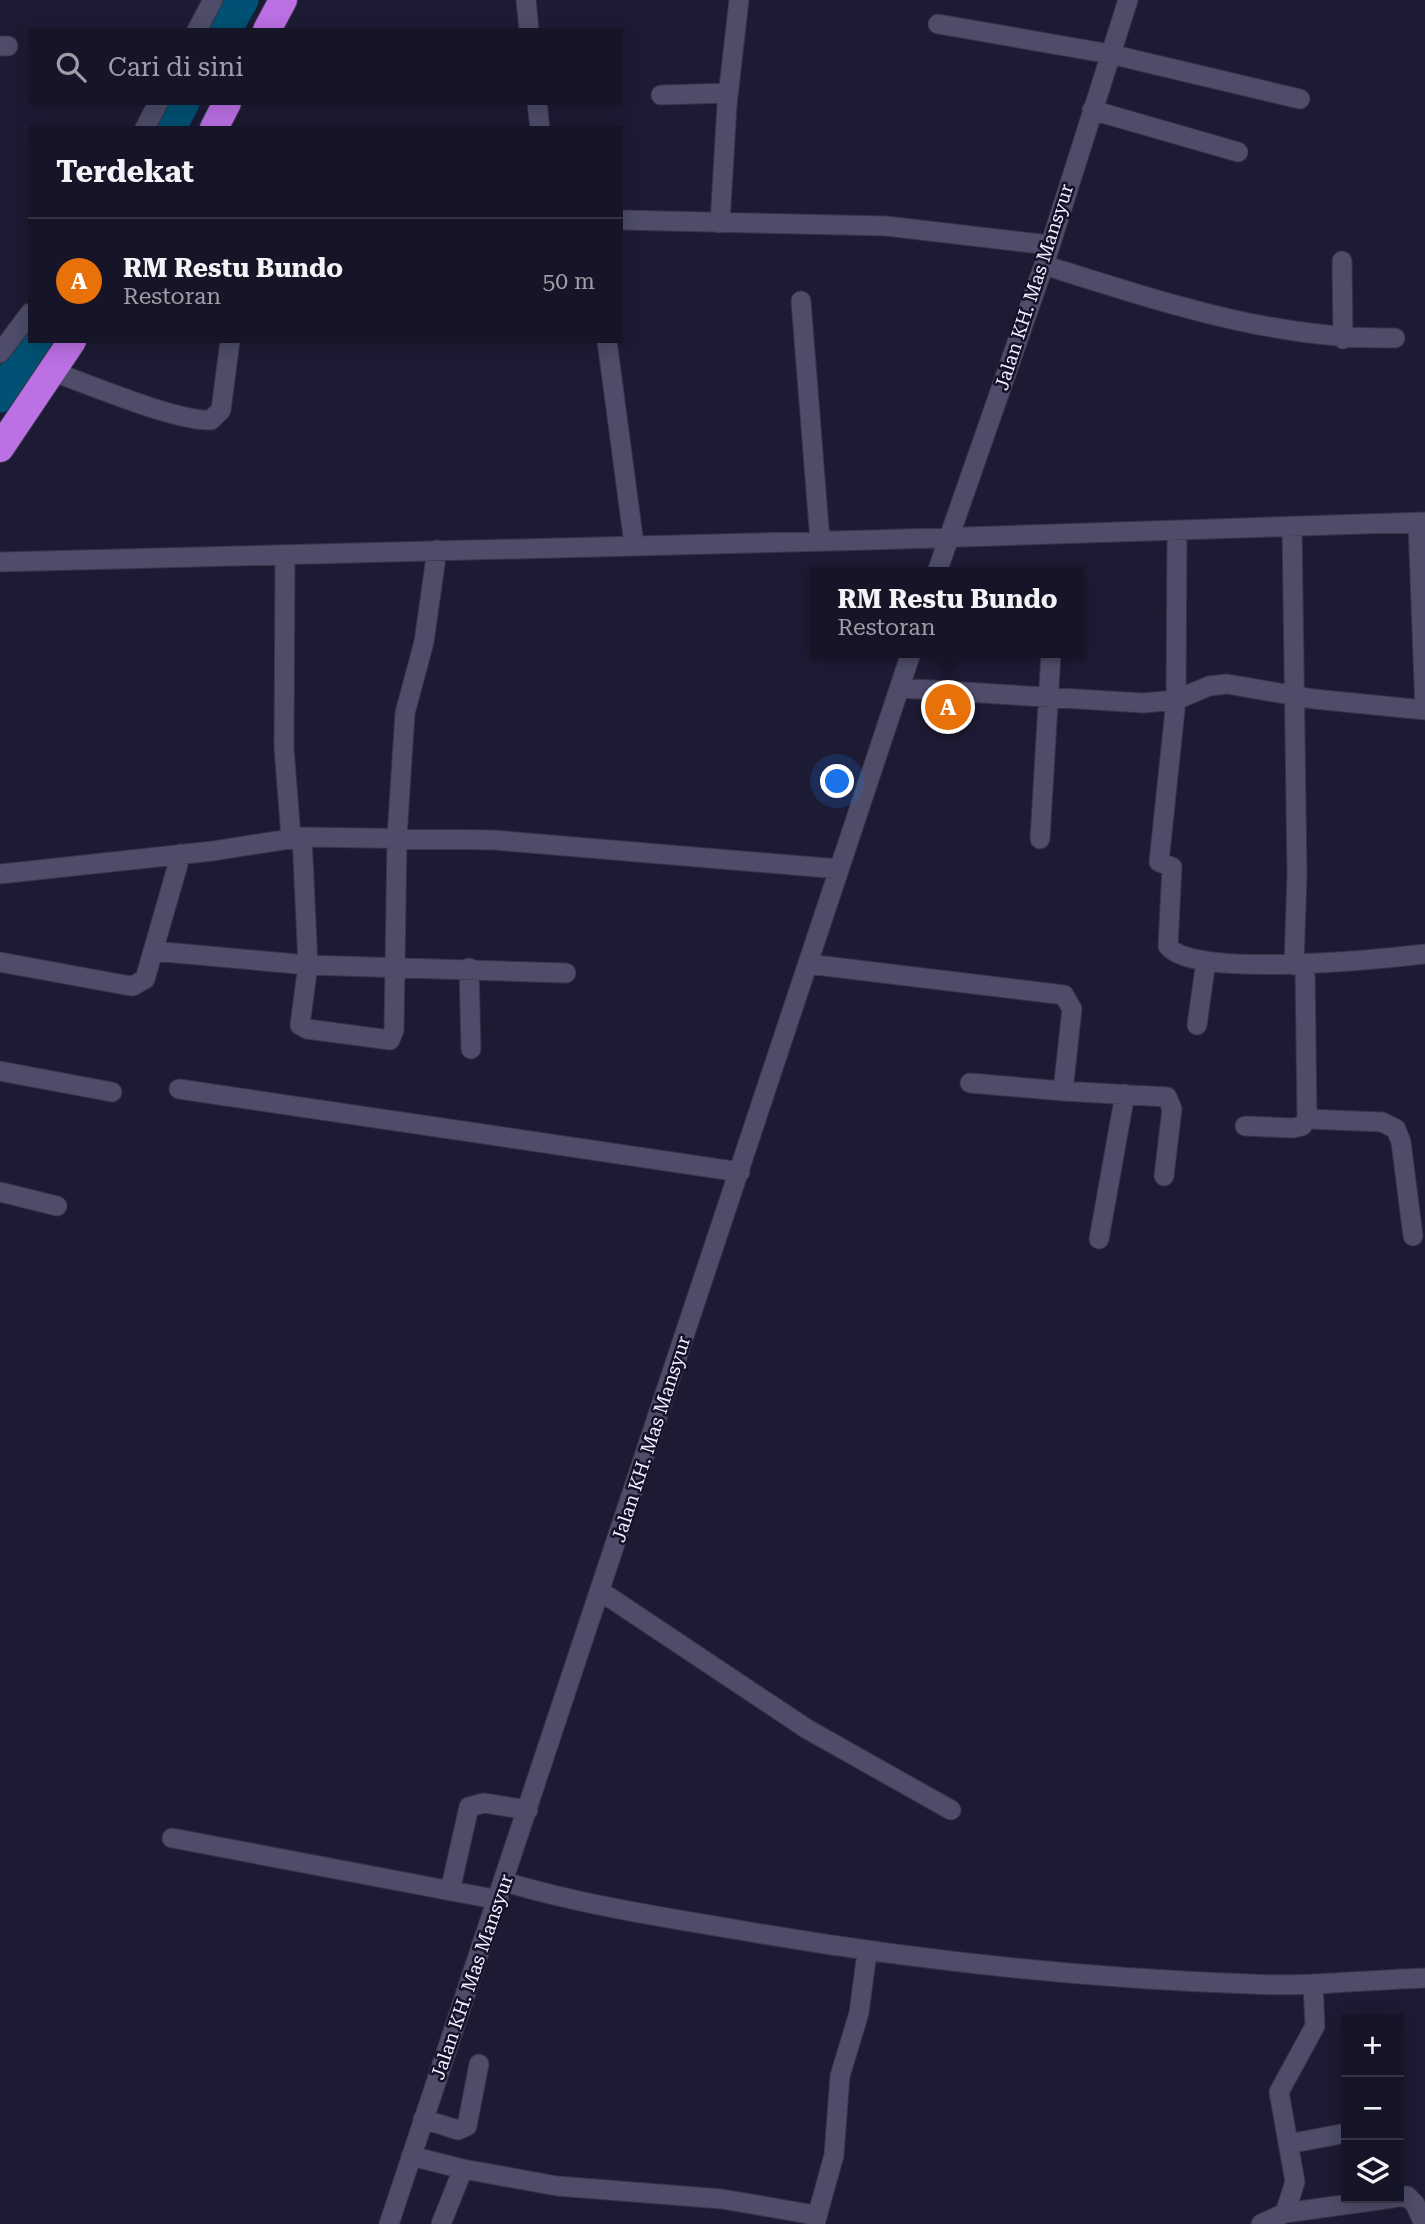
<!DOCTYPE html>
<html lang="id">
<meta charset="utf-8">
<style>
body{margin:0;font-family:"Roboto Serif",serif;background:#1f1d2f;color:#f1f3f6}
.controls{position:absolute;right:21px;bottom:21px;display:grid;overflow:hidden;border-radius:0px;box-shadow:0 4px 18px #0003}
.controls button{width:63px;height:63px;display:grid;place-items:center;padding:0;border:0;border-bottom:2px solid #353344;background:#161427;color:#f1f3f6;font:35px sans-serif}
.you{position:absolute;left:838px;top:782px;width:24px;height:24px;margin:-18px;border:5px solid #fff;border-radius:50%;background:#1a73e8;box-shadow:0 0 0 10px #1a73e833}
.badge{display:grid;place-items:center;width:46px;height:46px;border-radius:50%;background:#23d886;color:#fff;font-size:23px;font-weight:700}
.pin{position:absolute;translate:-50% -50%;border:4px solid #fff;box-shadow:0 2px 7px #0006}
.popup{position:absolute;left:811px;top:567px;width:273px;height:91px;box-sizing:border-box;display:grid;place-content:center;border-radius:0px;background:#161427;filter:drop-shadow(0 2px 5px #0005);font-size:23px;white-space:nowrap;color:#9e9ea7}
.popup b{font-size:26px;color:#f1f3f6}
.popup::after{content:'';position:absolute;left:50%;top:100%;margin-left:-14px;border:14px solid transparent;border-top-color:#161427}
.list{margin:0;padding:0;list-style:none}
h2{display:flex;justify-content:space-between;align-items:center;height:91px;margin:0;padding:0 28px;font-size:30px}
h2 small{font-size:23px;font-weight:400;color:#9e9ea7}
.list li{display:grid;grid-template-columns:46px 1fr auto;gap:21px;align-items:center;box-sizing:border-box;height:126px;padding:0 28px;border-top:2px solid #353344}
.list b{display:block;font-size:26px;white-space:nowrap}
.list p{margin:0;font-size:23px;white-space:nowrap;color:#9e9ea7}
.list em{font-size:23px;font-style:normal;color:#9e9ea7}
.icon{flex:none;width:38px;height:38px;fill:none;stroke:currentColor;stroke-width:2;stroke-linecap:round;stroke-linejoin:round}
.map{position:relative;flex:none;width:1425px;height:2224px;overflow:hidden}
.search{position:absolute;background:#161427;box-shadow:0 4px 18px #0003;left:28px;top:28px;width:595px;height:77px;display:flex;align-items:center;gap:18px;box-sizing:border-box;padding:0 24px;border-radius:0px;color:#9e9ea7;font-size:26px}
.panel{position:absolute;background:#161427;box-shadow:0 4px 18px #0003;left:28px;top:126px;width:595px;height:217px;border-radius:0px}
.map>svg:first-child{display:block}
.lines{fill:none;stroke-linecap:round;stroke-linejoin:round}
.river{stroke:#005173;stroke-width:33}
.minor-casing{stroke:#373448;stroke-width:21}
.highway-casing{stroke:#373448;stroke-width:30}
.minor{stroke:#4e4c68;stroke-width:19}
.highway{stroke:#bb70e4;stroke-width:28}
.labels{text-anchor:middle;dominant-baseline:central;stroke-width:5;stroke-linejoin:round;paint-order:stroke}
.street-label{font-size:19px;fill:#f1f0fe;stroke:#141229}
</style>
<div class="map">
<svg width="1425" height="2224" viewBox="0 0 1425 2224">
<rect width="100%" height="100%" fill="#1d1b34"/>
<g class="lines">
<path class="river" d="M 225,30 L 242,0
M 169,128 L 183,103
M 0,396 L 36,341"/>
<g class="minor-casing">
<path id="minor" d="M 526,0 L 529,30
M 938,24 L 1110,54 L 1300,99
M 197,30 L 213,0
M 0,46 L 8,46
M 661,95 L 728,93
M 537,103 L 540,128
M 1092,110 L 1238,152
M 145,128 L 158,103
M 621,220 L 886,226 L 1049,245
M 720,223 L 727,105 L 739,0
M 1342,261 L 1343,339
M 1044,265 C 1159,301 1273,340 1395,338
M 801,301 L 820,541
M 607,341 L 634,544
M 0,353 L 30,313
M 51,371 C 88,384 177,422 211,420 L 221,410 L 230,341
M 1418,523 L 1425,710
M 1292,527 L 1297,875 L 1294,965
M 1177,531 L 1176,700 L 1159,862 L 1172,867 L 1168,946 C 1192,979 1383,959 1425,954
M 285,555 L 284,748 L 291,837
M 0,562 L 870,540 L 1425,522
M 937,572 L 1044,265 L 1128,0
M 900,688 L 1143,703 L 1176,700 L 1209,686 L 1227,684 L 1314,699 L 1425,710
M 302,837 L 308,965 L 300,1025 L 307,1029 L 390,1040 L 394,1030 L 397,837 L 405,713 L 424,642 L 437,550
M 1040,839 L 1051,653
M 0,874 L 213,851 L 302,837 L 494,840 L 839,869
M 153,951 L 308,965 L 566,973
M 0,962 L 125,985 L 133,986 L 145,979 L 181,854
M 808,964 L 1064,995 L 1072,1009 L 1063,1091 L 1167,1097 L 1172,1109 L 1164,1176
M 469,968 L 471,1049
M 1197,1025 L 1206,961
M 0,1071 L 112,1092
M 970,1083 L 1063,1091
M 179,1089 L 740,1172
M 1307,1119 L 1382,1122 L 1396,1129 L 1401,1142 L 1413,1236
M 1245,1126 L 1293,1128 L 1302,1126 L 1307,1119 L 1305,966
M 0,1192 L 57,1206
M 1099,1239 L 1125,1094
M 600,1591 L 807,1729 L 951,1810
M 172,1838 L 499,1900
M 505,1882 C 579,1904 656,1916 733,1929 C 904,1959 1077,1978 1250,1984 C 1308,1987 1367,1980 1425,1978
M 450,1891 L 469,1807 L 484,1803 L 528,1810
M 423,2119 L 458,2130 L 467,2126 L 479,2064
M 1288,2144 L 1346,2133
M 411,2156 L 463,2169 L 557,2186 L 722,2199 L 815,2215
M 1399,2197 L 1407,2196 L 1415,2204 L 1424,2224
M 1285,2213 L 1295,2182 L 1279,2092 L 1315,2026 L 1313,1984
M 389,2224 L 911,653
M 441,2224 L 463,2169
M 815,2224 L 834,2155 L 840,2076 L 859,2013 L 867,1952
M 1261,2224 L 1285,2213 L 1393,2198"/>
</g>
<g class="highway-casing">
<path id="highway" d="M 267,30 L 283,0
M 214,128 L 227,103
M 0,448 L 72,341"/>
</g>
<use href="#minor" class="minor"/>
<use href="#highway" class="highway"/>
</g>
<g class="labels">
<g class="street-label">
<text transform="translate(1034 287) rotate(-72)">Jalan KH. Mas Mansyur</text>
<text transform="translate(651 1439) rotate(-72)">Jalan KH. Mas Mansyur</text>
<text transform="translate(472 1977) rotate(-71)">Jalan KH. Mas Mansyur</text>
</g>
</g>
</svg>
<div class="controls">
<button>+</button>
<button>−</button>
<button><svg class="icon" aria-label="layers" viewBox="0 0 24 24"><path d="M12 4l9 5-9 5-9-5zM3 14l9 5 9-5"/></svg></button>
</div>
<div class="you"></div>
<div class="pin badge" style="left:948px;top:707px;background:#e8710a">A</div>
<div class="popup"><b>RM Restu Bundo</b>Restoran</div>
<div class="search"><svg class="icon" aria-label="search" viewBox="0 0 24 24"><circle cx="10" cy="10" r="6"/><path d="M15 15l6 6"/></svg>Cari di sini</div>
<section class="panel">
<h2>Terdekat<small></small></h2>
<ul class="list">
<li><span class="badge" style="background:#e8710a">A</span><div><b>RM Restu Bundo</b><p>Restoran</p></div><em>50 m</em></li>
</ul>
</section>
</div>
